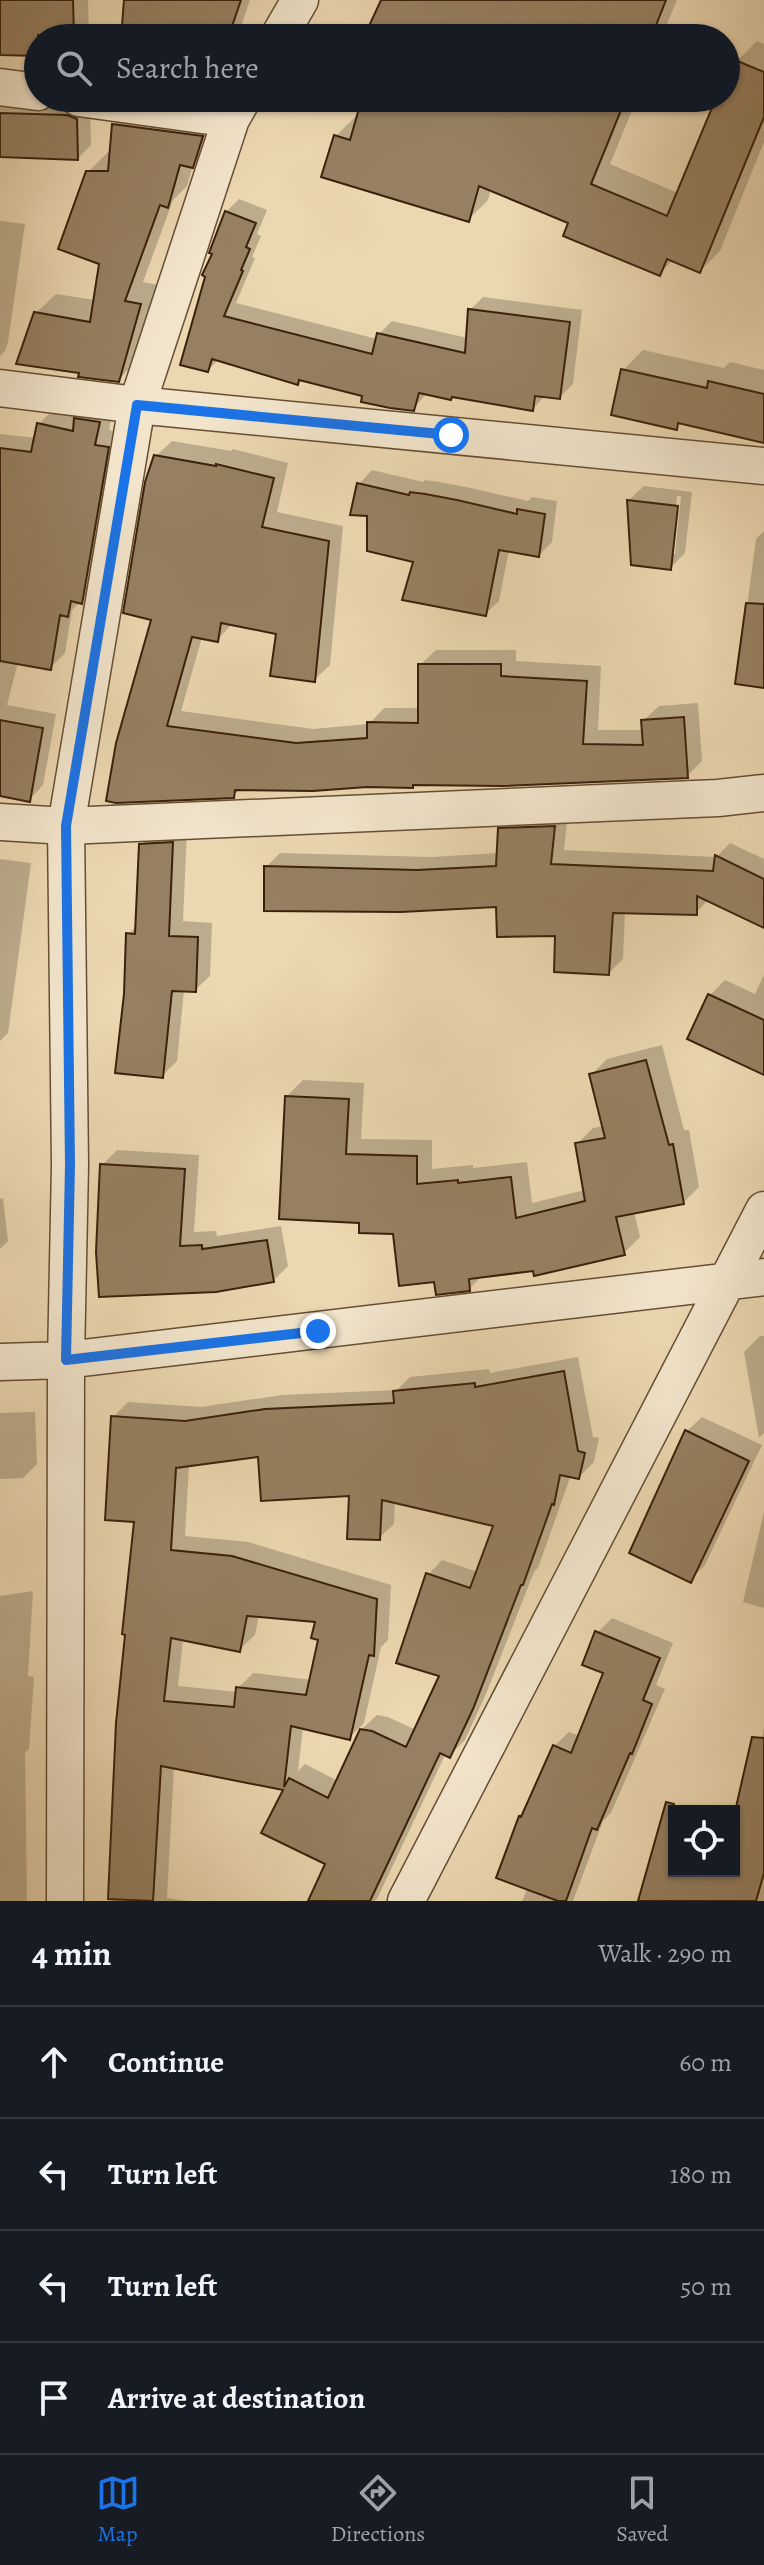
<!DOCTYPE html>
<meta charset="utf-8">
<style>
body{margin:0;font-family:Alegreya,serif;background:#242831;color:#f1f3f6}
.controls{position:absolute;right:24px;bottom:24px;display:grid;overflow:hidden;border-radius:0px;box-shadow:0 2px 6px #0004}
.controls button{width:72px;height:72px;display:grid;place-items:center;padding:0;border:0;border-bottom:2px solid #363941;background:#171b24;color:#f1f3f6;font:40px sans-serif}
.stop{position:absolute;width:24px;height:24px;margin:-18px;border:6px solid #1a73e8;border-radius:50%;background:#fff}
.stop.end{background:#1a73e8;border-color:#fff;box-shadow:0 2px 8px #0008}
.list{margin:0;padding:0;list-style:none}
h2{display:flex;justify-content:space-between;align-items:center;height:104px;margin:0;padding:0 32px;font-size:34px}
h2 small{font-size:26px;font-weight:400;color:#9ea1a6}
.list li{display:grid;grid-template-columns:52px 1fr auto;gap:24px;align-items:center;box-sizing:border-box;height:112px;padding:0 32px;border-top:2px solid #363941}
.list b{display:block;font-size:30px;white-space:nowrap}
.list em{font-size:26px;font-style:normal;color:#9ea1a6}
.icon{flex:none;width:44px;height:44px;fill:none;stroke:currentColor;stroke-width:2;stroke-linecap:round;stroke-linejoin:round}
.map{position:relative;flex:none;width:764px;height:1901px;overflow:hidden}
.search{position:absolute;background:#171b24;box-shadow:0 2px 6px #0004;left:24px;right:24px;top:24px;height:88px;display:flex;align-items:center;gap:20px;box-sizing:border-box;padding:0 28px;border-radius:44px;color:#9ea1a6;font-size:30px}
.sheet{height:552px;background:#171b24}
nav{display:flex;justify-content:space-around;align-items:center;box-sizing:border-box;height:112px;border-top:2px solid #363941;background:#171b24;font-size:22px;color:#9ea1a6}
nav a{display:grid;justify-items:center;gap:4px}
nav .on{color:#1a73e8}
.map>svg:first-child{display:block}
.shadow{fill:#0003;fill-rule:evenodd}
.building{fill:#968061;stroke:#3a210b;stroke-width:2;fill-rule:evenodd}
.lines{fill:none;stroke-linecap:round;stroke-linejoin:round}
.minor-casing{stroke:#664e34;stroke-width:39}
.minor{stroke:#f2e5cc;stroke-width:36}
.route{stroke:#1a73e8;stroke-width:10}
</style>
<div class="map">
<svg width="764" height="1901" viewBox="0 0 764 1901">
<rect width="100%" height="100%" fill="#ebd7b0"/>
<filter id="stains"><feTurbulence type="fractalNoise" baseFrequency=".0025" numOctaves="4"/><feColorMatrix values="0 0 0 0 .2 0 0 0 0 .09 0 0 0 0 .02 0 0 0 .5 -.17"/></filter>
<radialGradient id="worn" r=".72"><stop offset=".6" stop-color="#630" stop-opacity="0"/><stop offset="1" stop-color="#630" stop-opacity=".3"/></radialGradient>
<path class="shadow" d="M 0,0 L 88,0 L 89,38 L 38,38 L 38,54 L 0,53 Z
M 179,0 L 250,0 L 237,38 L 123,38 Z
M 384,0 L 677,0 L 661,38 L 398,38 Z
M 757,41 L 764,44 L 764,142 L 720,251 L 700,271 L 673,260 L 659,274 L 571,222 L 491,189 L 488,200 L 468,220 L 336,136 L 356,116 L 361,118 L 420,98 L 637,98 L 610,164 L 678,193 L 718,98 L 726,98 L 726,85 L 737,61 Z
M 60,98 L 77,98 L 90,106 L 91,145 L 78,158 L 0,155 L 0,99 L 58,101 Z
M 134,105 L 221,117 L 212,147 L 193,165 L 187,186 L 173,200 L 143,282 L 159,285 L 138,360 L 118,380 L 36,313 L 56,294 L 95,300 L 101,263 L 88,172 L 108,152 L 112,152 L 114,125 Z
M 239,199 L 267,210 L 257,234 L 261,236 L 252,257 L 255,258 L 236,303 L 377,339 L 379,334 L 392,321 L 468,338 L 470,310 L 483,297 L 582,310 L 573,384 L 560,397 L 546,395 L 533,409 L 427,393 L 413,409 L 302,379 L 298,382 L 219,359 L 208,370 L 214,253 L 226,212 Z
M 0,221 L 25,224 L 8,342 L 5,351 L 0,356 Z
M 643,350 L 724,368 L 730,362 L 764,370 L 764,367 L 764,441 L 682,422 L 676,427 L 623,370 Z
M 113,408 L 109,430 L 122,433 L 96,587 L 72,610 L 65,653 L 50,668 L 18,662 L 7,705 L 56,714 L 43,785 L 29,800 L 0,794 L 0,434 L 36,438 L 39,424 L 53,410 Z
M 172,441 L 231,451 L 233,449 L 288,463 L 277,512 L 343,526 L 330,665 L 314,680 L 278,633 L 233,623 L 217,640 L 202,637 L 181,711 L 313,729 L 369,724 L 384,708 L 420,708 L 420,665 L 436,650 L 516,650 L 516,661 L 601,666 L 598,730 L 644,730 L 643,721 L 659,706 L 698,703 L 702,761 L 687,776 L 416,783 L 412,786 L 242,788 L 233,796 L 116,801 L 154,618 L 156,456 Z
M 372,470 L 423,482 L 425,480 L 439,482 L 471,488 L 528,501 L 532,497 L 557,501 L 552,542 L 539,555 L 509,550 L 499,601 L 485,614 L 415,561 L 369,514 L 359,484 Z
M 644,486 L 692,492 L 685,553 L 670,568 L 629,500 ZM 677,496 L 681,496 L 675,554 L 671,554 Z
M 764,531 L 764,686 L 737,682 L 756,539 Z
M 568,813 L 564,850 L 716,857 L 730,843 L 764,859 L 764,926 L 709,899 L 696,913 L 625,911 L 623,959 L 609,973 L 557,934 L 498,905 L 266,867 L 280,853 L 432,857 L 498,853 L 500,829 L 514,815 Z
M 187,829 L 183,921 L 212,923 L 210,976 L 195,990 L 184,990 L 177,1061 L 162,1076 L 126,994 L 128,934 L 138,925 L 141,845 L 156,830 Z
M 0,859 L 31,863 L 8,1033 L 0,1041 Z
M 764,975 L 764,1064 L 710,995 L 725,980 L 755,994 Z
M 662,1045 L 684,1130 L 689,1130 L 699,1187 L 683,1203 L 634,1211 L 640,1237 L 624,1253 L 483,1275 L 469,1289 L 436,1280 L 395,1232 L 361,1221 L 287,1096 L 303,1080 L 364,1083 L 361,1139 L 432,1140 L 432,1169 L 473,1165 L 473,1168 L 527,1162 L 532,1203 L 585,1190 L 577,1144 L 593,1128 L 604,1126 L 591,1075 L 607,1059 Z
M 117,1150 L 199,1155 L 194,1232 L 216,1231 L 217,1236 L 281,1226 L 288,1266 L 273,1281 L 216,1290 L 102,1165 Z
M 3,1198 L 8,1241 L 0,1249 L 0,1199 Z
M 760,1336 L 764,1336 L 764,1433 L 759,1438 L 744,1352 Z
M 578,1357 L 593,1437 L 599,1438 L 594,1462 L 579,1477 L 571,1475 L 538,1568 L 534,1572 L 486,1694 L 465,1740 L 450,1755 L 446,1753 L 377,1899 L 374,1901 L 310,1901 L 327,1864 L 286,1789 L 174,1766 L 167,1898 L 188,1901 L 110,1901 L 118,1723 L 136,1520 L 113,1417 L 128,1402 L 201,1407 L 282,1395 L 397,1390 L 410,1377 L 489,1369 L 490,1373 ZM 260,1454 L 351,1494 L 379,1538 L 394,1524 L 395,1501 L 495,1524 L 478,1572 L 442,1560 L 428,1575 L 442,1675 L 416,1730 L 388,1717 L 377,1715 L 362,1729 L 363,1727 L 338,1781 L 305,1764 L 298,1771 L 303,1727 L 349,1738 L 364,1723 L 381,1647 L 388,1640 L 391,1585 L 248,1542 L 185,1536 L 189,1465 ZM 259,1615 L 318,1620 L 321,1638 L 312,1680 L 253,1673 L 238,1688 L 238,1692 L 178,1686 L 183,1639 L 240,1649 L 255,1635 Z
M 35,1412 L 37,1464 L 23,1478 L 0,1479 L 0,1413 Z
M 702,1417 L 762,1445 L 705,1565 L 690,1580 L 687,1431 Z
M 764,1512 L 764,1608 L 743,1602 Z
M 33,1591 L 28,1676 L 34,1677 L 29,1749 L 25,1752 L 27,1901 L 0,1901 L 0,1596 Z
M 612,1618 L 673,1643 L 656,1685 L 665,1689 L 611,1813 L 603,1821 L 573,1901 L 522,1901 L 528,1887 L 554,1746 L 569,1732 L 580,1736 L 605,1672 L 597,1633 Z
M 764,1727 L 764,1901 L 640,1901 L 674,1838 L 674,1871 L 734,1871 L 734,1825 L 751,1748 L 762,1738 Z"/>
<path class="building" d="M 0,0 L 73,0 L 74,38 L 45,38 L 38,35 L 38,56 L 0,55 Z
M 124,0 L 241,0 L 228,38 L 121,38 Z
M 381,0 L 666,0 L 651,38 L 393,38 L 369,26 Z
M 735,60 L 764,72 L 764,117 L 700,273 L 667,259 L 660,276 L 563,236 L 568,223 L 479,186 L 469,222 L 321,177 L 334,135 L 350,140 L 362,98 L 626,98 L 591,184 L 667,216 L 716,98 L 726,98 L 726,82 Z
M 0,113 L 67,115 L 77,119 L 78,160 L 0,157 Z
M 112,124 L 203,136 L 193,168 L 180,165 L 168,208 L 160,205 L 125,301 L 141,304 L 119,382 L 78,377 L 79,373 L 16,364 L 34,312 L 90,322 L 99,264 L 58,249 L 86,171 L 108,171 Z
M 225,211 L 256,223 L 246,247 L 250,249 L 241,270 L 243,271 L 224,316 L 372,354 L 377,333 L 465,353 L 468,309 L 570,322 L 560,399 L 535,396 L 533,411 L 452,397 L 451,400 L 419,393 L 414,411 L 390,408 L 361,402 L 362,396 L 299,380 L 298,385 L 212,359 L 208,372 L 180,365 L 205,277 L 202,275 L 212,254 L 209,253 Z
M 621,369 L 707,388 L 708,381 L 764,394 L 764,443 L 678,423 L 677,430 L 611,415 Z
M 74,418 L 100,422 L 95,445 L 109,447 L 82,604 L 71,601 L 68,617 L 60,615 L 51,670 L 0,661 L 0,448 L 31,452 L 37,423 L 73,431 Z
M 154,455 L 216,466 L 216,464 L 274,478 L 262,527 L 329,541 L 315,682 L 270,676 L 276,634 L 221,623 L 218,642 L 192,637 L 167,726 L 296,743 L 367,738 L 367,722 L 418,723 L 418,664 L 501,664 L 501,676 L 587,681 L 583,744 L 643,745 L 641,720 L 684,717 L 688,778 L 502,786 L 413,785 L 413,788 L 367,787 L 313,791 L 235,790 L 234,798 L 116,803 L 106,801 L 116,743 L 151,620 L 123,613 L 145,482 Z
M 357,483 L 409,495 L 410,492 L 425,494 L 457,500 L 517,514 L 517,509 L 545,514 L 539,557 L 499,550 L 486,616 L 402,600 L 413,562 L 367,551 L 367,516 L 350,515 Z
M 627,500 L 678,506 L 671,570 L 631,565 Z
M 746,603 L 764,604 L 764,688 L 735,684 Z
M 0,720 L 43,728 L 30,802 L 0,796 Z
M 555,826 L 551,864 L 713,871 L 715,855 L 764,879 L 764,928 L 697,896 L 697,915 L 613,913 L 609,975 L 554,972 L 555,936 L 497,937 L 496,907 L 401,912 L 264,911 L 264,866 L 417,870 L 496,866 L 498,828 Z
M 173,842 L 169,936 L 198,937 L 196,992 L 172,991 L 163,1078 L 115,1073 L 124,994 L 126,933 L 135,934 L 139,844 Z
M 708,994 L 764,1020 L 764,1075 L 687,1039 Z
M 646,1060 L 669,1145 L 673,1144 L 684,1204 L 616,1217 L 625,1255 L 534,1276 L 533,1271 L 469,1279 L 470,1291 L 436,1295 L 434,1282 L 399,1286 L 393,1234 L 359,1233 L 359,1223 L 279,1219 L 285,1096 L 349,1099 L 346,1154 L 417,1156 L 417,1184 L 458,1180 L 458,1183 L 511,1177 L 516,1218 L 585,1201 L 575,1143 L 605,1138 L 589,1074 Z
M 100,1164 L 185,1169 L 180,1246 L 202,1245 L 202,1249 L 267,1240 L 274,1282 L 216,1292 L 99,1297 L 96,1252 Z
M 564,1371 L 578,1451 L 585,1453 L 579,1479 L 560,1475 L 554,1505 L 552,1504 L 523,1585 L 521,1585 L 473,1709 L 450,1758 L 440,1753 L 370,1901 L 308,1901 L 325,1864 L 261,1833 L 283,1790 L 161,1766 L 153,1901 L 108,1899 L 116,1723 L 125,1635 L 122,1634 L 134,1522 L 105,1520 L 111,1416 L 185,1421 L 265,1409 L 394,1403 L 393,1391 L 475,1383 L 475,1387 ZM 258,1457 L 261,1501 L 349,1496 L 347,1539 L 380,1540 L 382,1500 L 493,1526 L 470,1588 L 426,1573 L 396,1663 L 439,1676 L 406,1747 L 372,1731 L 360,1729 L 328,1798 L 289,1778 L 284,1787 L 291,1726 L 350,1740 L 369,1655 L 374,1656 L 377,1599 L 232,1556 L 171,1550 L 176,1468 ZM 247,1616 L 315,1622 L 311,1638 L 318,1640 L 306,1695 L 236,1687 L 234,1707 L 164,1701 L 171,1638 L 240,1652 Z
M 685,1430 L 749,1461 L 691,1583 L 629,1553 Z
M 595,1631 L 660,1658 L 643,1700 L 652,1704 L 632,1754 L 630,1753 L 597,1830 L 592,1828 L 566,1901 L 558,1901 L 496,1878 L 519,1816 L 521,1817 L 553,1745 L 571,1753 L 603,1673 L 582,1665 Z
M 752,1737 L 764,1738 L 764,1873 L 756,1901 L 638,1901 L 666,1802 L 674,1804 L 674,1871 L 734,1871 L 734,1816 Z"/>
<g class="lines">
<g class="minor-casing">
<path id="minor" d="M 278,38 L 300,0
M 0,87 L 38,92
M 79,98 L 231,119
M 0,388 L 137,405 L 764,466
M 0,822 L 66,826 L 718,798 L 764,793
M 0,1362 L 66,1360 L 764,1277
M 65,1901 L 66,1360 L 70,1165 L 66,826 L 137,405 L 231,119 L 243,98
M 406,1901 L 764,1210"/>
</g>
<use href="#minor" class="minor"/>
</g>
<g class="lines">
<path class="route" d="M 318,1331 L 66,1360 L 70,1165 L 66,826 L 137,405 L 451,435"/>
</g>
<rect width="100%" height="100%" filter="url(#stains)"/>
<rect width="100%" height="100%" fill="url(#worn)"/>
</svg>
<div class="controls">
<button><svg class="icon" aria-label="locate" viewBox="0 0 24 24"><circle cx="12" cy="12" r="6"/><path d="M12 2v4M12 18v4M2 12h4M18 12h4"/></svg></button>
</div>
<div class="stop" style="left:451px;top:435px"></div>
<div class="stop end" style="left:318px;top:1331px"></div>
<div class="search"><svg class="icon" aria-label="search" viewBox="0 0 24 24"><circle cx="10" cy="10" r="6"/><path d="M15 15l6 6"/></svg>Search here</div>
</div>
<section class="sheet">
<h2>4 min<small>Walk · 290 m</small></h2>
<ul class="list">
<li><svg class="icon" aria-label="ahead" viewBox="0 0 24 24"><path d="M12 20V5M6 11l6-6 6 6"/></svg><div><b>Continue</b></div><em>60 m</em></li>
<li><svg class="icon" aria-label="left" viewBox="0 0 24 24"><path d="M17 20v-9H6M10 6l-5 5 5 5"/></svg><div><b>Turn left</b></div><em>180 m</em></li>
<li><svg class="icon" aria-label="left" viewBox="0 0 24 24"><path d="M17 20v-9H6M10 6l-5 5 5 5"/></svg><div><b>Turn left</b></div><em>50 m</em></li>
<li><svg class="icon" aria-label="arrive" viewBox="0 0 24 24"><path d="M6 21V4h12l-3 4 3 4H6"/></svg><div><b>Arrive at destination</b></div></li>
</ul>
</section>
<nav>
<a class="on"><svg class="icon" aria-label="map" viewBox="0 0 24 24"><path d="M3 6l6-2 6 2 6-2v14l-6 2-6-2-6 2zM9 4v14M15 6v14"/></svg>Map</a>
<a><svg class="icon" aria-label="directions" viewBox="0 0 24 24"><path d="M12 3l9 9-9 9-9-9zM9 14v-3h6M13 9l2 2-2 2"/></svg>Directions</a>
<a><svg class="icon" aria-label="saved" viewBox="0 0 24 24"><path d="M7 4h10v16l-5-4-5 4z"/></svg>Saved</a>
</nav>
